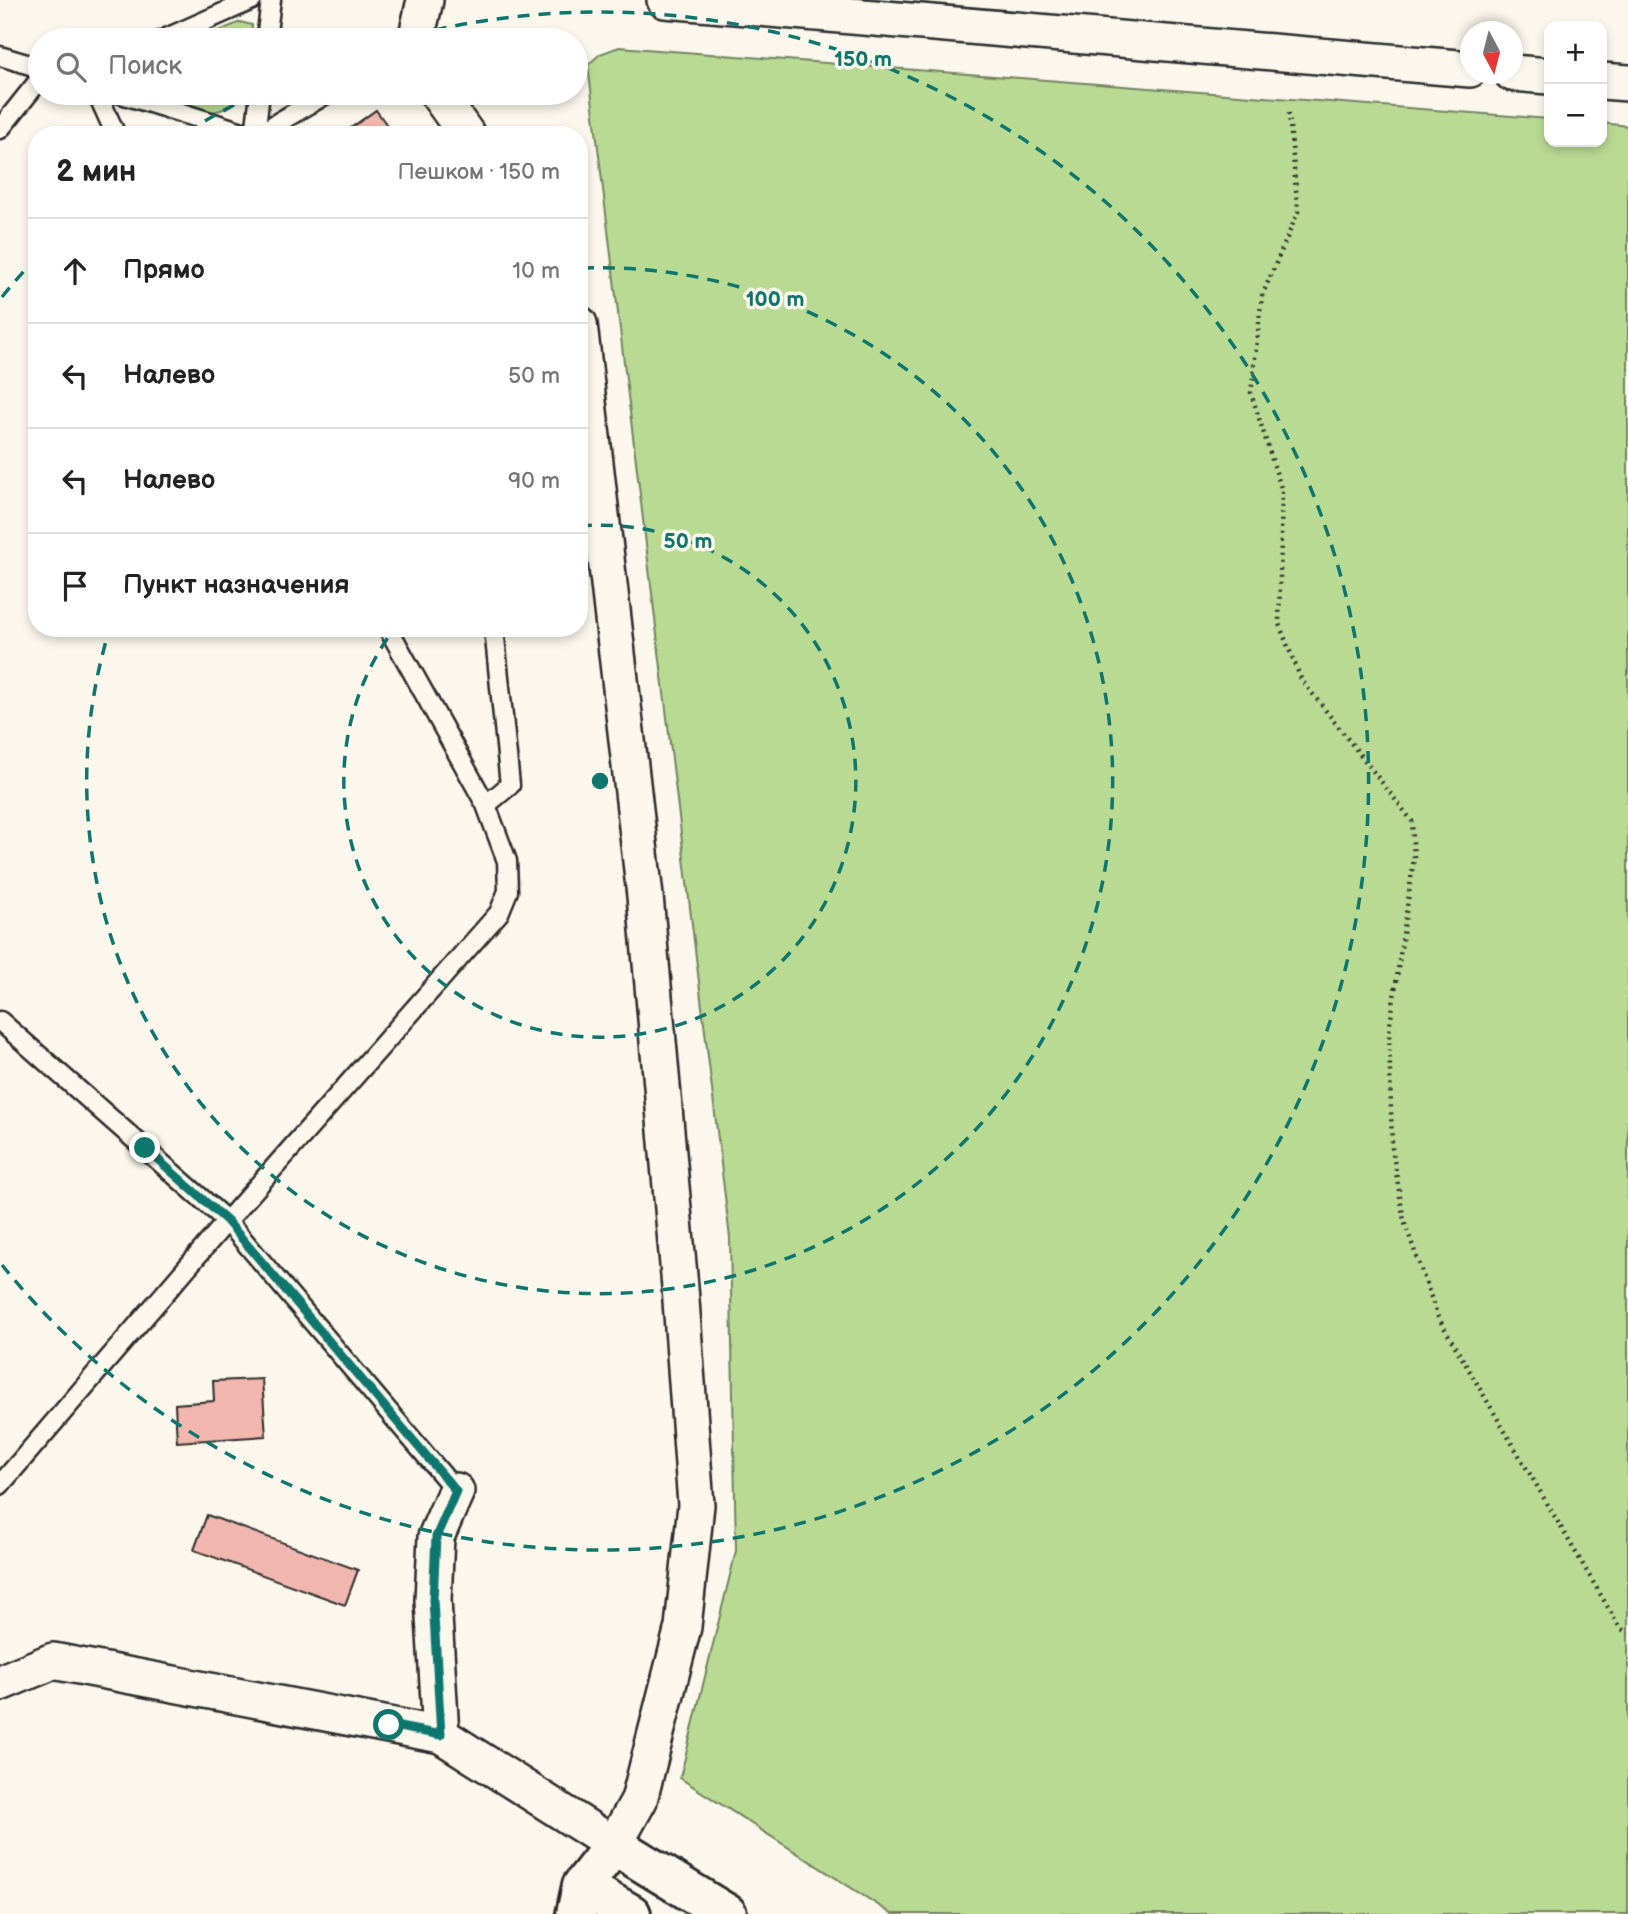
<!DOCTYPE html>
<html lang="ru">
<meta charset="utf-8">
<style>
body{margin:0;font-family:"Balsamiq Sans",sans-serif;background:#f2f2f2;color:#222}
.controls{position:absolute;right:21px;top:21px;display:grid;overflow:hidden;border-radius:14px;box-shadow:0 4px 10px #0003}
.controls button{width:63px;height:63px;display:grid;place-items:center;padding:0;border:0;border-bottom:2px solid #e0e0e0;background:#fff;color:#222;font:35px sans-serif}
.compass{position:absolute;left:1460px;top:21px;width:63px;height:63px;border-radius:50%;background:#fff;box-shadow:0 4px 10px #0003;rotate:173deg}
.stop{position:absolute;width:21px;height:21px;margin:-16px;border:5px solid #0f766e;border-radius:50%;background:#fff}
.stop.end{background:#0f766e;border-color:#fff;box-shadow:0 2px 7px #0008}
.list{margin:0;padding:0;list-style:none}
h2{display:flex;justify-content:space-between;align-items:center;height:91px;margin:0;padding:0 28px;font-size:30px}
h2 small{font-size:23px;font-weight:400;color:#767676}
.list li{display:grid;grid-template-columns:46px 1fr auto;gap:21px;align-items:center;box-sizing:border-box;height:105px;padding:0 28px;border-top:2px solid #e0e0e0}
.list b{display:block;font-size:26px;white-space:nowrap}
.list em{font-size:23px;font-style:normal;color:#767676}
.icon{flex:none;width:38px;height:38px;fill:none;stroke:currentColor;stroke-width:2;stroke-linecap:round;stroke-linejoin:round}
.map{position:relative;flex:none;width:1628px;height:1914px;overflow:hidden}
.search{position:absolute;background:#fff;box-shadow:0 4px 10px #0003;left:28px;top:28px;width:560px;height:77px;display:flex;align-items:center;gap:18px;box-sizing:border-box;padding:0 24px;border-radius:38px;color:#767676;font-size:26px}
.panel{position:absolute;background:#fff;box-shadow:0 4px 10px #0003;left:28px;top:126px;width:560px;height:511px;border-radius:28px}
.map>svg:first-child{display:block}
.green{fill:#b9da93;stroke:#72825f;stroke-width:2}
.building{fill:#f1b6ad;stroke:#2b2b2b;stroke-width:2}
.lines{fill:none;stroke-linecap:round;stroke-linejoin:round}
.lane-casing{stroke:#2b2b2b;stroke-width:23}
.street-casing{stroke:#2b2b2b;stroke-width:40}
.secondary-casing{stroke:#2b2b2b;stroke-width:44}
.path{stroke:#2b2b2b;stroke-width:4.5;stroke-dasharray:2 5;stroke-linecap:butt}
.lane{stroke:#fbf7ec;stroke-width:18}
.street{stroke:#fbf7ec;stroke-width:35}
.secondary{stroke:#fbf7ec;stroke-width:38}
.route{stroke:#0f766e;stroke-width:9}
.ring{fill:none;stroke:#0f766e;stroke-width:3.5;stroke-dasharray:12 9}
.centre{fill:#0f766e;stroke:#fbf7ec;stroke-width:3.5}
.ring-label{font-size:21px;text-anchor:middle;font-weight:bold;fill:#0f766e;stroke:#fbf7ec;stroke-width:7;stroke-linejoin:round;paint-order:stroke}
</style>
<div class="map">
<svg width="1628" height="1914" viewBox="0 0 1628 1914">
<rect width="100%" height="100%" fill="#fbf7ec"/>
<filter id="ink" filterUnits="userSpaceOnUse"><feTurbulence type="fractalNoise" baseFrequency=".0143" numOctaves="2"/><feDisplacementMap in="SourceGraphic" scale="14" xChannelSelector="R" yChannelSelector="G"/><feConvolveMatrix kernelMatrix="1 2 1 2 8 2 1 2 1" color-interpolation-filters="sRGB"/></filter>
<g filter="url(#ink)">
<path class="green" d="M 240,22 L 252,25 L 251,40 L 198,40 Z
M 619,47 L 1549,119 L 1549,142 L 1602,142 L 1602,123 L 1628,126 L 1628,1914 L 892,1914 L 680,1778 L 736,1551 L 730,1238 L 588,65 L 600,54 Z
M 159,93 L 243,93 C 237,105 223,111 209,112 Z"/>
<path class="building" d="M 376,110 L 394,135 L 341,135 Z
M 262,1379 L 266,1436 L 177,1442 L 175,1404 L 214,1401 L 213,1381 Z
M 207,1515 L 358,1570 L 345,1605 L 194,1550 Z"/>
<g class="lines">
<g class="lane-casing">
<path id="lane" d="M 162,40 L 252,0
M 266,40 L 271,0
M 0,56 L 40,68
M 97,93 L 116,135
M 118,93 L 252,135
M 0,129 L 40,79
M 255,135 L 260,93
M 257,135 L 328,93
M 486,805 L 510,785 L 494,628
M 0,1021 L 227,1221 L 456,1491
M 0,1485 L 227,1221 L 499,913 L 508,891 L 507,861 L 486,805 L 388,628"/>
</g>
<g class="street-casing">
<path id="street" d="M 665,0 L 1470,69
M 416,40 L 425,0
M 1512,73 L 1549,76
M 1602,81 L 1628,83
M 437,93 L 467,135
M 456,1491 L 436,1537 L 433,1600 L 441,1735 L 614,1845 L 639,1800 L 683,1627 L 696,1505 L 680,1287 L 645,896 L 579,324
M 0,1683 L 53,1661 L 441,1735"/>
</g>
<g class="secondary-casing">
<path id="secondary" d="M 582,1886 L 631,1914
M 576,1914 L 582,1886 L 614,1845 L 727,1914"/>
</g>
<path class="path" d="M 1289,113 L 1298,212 L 1262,296 L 1251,393 L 1282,491 L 1279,624 L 1301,679 L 1412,821 L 1414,858 L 1389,1032 L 1392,1148 L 1404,1221 L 1438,1317 L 1620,1628 L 1628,1633"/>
<use href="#lane" class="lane"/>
<use href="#street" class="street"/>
<use href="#secondary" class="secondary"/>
</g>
</g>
<g class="lines" filter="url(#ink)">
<path class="route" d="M 145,1148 L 227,1221 L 456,1491 L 436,1537 L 433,1600 L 441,1735 L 389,1725"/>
</g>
<g class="ring">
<path d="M580 526A256 256 0 1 1 394 629"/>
<path d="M582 268A513 513 0 1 1 109 631"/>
<path d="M2 297A769 769 0 0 1 33 261M187 132A769 769 0 0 1 257 93M394 40A769 769 0 1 1 2 1265"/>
</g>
<circle cx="600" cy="781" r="10" class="centre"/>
<g class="ring-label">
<text x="863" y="66">150 m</text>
<text x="775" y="306">100 m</text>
<text x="688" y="548">50 m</text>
</g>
</svg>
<div class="controls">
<button>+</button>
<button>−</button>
</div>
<svg class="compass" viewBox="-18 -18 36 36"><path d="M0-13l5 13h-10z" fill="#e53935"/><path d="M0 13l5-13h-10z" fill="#767676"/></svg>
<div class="stop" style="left:389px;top:1725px"></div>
<div class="stop end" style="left:145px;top:1148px"></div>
<div class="search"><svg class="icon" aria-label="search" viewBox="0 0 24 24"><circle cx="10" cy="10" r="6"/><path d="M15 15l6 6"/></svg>Поиск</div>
<section class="panel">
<h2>2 мин<small>Пешком · 150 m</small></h2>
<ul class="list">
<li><svg class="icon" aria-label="ahead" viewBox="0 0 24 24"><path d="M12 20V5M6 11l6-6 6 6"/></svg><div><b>Прямо</b></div><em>10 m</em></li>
<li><svg class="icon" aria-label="left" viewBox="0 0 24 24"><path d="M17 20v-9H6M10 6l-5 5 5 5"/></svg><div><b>Налево</b></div><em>50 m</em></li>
<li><svg class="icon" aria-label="left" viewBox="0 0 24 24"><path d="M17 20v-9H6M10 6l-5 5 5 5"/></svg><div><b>Налево</b></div><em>90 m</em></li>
<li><svg class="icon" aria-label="arrive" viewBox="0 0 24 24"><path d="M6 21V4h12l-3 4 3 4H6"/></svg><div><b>Пункт назначения</b></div></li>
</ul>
</section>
</div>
